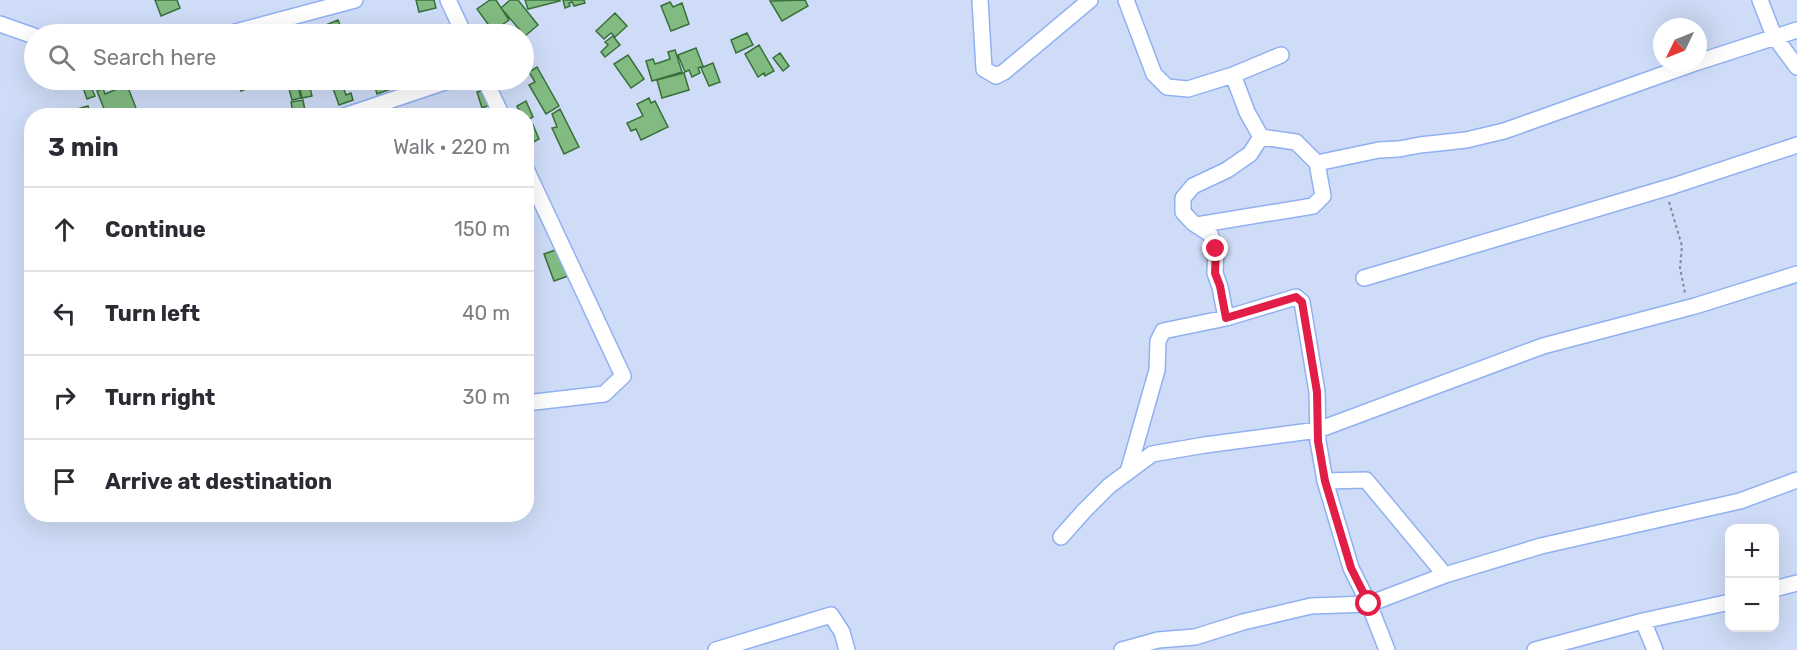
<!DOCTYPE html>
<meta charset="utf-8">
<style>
body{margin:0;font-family:Rubik,sans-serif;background:#f7f7f7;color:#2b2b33}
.controls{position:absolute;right:18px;bottom:18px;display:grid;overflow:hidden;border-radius:12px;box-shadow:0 6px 24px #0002}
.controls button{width:54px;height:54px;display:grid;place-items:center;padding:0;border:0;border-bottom:2px solid #e1e1e2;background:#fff;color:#2b2b33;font:30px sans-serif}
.compass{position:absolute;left:1653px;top:18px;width:54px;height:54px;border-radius:50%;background:#fff;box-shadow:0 6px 24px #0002;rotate:227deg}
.stop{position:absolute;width:18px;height:18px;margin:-14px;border:4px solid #e11d48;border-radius:50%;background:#fff}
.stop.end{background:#e11d48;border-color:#fff;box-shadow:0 2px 6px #0008}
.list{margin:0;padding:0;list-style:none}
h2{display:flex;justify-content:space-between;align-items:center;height:78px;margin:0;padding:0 24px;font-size:26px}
h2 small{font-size:20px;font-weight:400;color:#7c7c81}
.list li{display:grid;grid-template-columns:39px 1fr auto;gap:18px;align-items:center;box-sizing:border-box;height:84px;padding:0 24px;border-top:2px solid #e1e1e2}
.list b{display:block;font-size:22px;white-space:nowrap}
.list em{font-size:20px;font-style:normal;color:#7c7c81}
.icon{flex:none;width:33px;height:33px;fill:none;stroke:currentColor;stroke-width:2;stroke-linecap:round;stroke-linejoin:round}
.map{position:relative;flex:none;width:1797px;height:650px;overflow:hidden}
.search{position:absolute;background:#fff;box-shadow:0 6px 24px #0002;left:24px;top:24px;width:510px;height:66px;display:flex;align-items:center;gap:15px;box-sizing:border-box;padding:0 21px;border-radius:33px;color:#7c7c81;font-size:22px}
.panel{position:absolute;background:#fff;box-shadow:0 6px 24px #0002;left:24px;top:108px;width:510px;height:414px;border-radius:24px}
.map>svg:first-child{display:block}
.building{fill:#82bb82;stroke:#396f3b;stroke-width:1.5}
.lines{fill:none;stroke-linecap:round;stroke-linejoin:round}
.street-casing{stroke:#91b0f1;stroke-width:18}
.path{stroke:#7c89a3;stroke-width:2;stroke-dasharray:3 3;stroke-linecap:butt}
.street{stroke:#fff;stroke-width:15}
.route{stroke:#e11d48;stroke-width:8}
</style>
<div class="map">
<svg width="1797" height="650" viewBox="0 0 1797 650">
<rect width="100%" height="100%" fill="#cfdcf7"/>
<path class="building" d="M 155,0 L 177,0 L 180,8 L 161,16 Z
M 416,0 L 434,0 L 436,8 L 419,12 Z
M 490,0 L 496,0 L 509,20 L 493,31 L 477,9 Z
M 510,0 L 518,0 L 538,25 L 525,36 L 501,8 Z
M 525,0 L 560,0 L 560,1 L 528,9 Z
M 563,0 L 584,0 L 585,3 L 574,6 L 572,2 L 569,3 L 570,6 L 565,8 Z
M 805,0 L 808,6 L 782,21 L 770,1 Z
M 670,2 L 673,7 L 682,3 L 689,24 L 671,31 L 661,6 Z
M 615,13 L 627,26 L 615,37 L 611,33 L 604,39 L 596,31 Z
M 338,20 L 343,32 L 354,28 L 357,34 L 313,34 L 311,31 Z
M 423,27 L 425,34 L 407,34 L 406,32 Z
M 747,33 L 753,45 L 736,53 L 731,40 Z
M 613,36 L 620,45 L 605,57 L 601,52 L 608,45 L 605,42 Z
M 759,45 L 774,71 L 765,76 L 764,73 L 758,77 L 745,54 Z
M 696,48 L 703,66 L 698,68 L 700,73 L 692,77 L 689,70 L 685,72 L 678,55 Z
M 675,50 L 682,72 L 652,81 L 646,61 L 653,59 L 655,64 L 670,59 L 668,52 Z
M 780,53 L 789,66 L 783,71 L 773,58 Z
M 628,55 L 644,79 L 631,88 L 614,64 Z
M 713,63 L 720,82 L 709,86 L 701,68 Z
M 537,67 L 559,106 L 546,114 L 529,85 L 535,82 L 529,72 Z
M 684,73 L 689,90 L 662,98 L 657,80 Z
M 88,80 L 95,96 L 87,99 L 81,82 Z
M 237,80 L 248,80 L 251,87 L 241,91 Z
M 308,80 L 312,96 L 302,98 L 298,82 Z
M 330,80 L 371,80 L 372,84 L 361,88 L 359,82 L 343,87 L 346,95 L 351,93 L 353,100 L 339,105 Z
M 373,80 L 388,80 L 391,89 L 377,94 Z
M 297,83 L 301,98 L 292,100 L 288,85 Z
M 127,85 L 136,108 L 117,116 L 107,116 L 97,91 L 103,88 L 105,94 Z
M 485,90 L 490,105 L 482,108 L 477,92 Z
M 649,98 L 651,103 L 655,101 L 668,127 L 641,140 L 636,129 L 631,131 L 627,123 L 643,116 L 637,104 Z
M 303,100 L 305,111 L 293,113 L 291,102 Z
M 526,101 L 533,117 L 526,121 L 526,116 L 522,116 L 517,106 Z
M 88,106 L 91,116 L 71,116 L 70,111 Z
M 560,109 L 579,147 L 564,154 L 552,128 L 557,127 L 552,114 Z
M 533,125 L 539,139 L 532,143 L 526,128 Z
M 561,248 L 571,275 L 554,281 L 544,254 Z"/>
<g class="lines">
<g class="street-casing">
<path id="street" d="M 448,0 L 464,34
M 980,0 L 984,69 L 996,76 L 1004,72 L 1090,0
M 1126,0 L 1154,74 L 1167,87 L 1188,89 L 1233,75 L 1247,112 L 1261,137 L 1296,142 L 1317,163 L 1379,150 L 1399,149 L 1420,145 L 1466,140 L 1504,131 L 1695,63
M 1760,0 L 1774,36 L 1797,67
M 0,24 L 34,36
M 228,34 L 355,0
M 1698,62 L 1797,30
M 1233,75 L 1281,55
M 485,80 L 502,116
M 344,116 L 451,80
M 526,169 L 623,376 L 604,394 L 526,403
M 1197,225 L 1313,206 L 1323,196 L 1317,163
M 1364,278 L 1673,186 L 1797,145
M 1226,318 L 1220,287 L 1215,273 L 1216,249 L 1210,234 L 1193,223 L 1183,212 L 1183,198 L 1193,186 L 1227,170 L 1250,154 L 1261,137
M 1128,472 L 1157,370 L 1158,341 L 1163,331 L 1226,318 L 1296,297 L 1302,302 L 1317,392 L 1318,441 L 1325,481 L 1351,568 L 1369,604 L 1387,650
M 1325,481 L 1366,480 L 1445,575
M 1061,537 L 1084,511 L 1109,486 L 1152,454 L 1205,445 L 1318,430 L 1543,346 L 1695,306 L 1797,274
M 1774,589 L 1797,583
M 1643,621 L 1655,650
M 716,650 L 831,615 L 842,632 L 847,650
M 1122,650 L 1158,640 L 1195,637 L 1243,622 L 1311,606 L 1369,604 L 1445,575 L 1541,546 L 1740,501 L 1797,480
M 1535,650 L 1643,621 L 1730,602"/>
</g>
<path class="path" d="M 1669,202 L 1682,246 L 1680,268 L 1685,293"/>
<use href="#street" class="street"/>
</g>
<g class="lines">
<path class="route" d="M 1216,249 L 1215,273 L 1220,286 L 1226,318 L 1296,297 L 1302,302 L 1317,392 L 1318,441 L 1325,481 L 1351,568 L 1369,604"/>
</g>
</svg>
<div class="controls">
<button>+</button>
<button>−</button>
</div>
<svg class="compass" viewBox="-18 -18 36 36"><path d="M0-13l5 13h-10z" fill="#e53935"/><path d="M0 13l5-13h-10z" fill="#7c7c81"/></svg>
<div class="stop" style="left:1369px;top:604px"></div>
<div class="stop end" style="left:1216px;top:249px"></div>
<div class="search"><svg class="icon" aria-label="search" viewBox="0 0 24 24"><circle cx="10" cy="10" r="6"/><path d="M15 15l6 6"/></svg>Search here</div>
<section class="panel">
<h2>3 min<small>Walk · 220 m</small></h2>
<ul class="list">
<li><svg class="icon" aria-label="ahead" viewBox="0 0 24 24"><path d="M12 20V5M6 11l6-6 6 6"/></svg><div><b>Continue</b></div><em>150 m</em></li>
<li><svg class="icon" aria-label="left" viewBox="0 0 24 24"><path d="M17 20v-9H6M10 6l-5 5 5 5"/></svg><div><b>Turn left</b></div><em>40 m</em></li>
<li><svg class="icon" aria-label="right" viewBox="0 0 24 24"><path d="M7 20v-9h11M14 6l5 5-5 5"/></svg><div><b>Turn right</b></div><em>30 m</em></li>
<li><svg class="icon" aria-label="arrive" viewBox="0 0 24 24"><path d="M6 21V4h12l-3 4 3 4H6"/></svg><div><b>Arrive at destination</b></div></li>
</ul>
</section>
</div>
